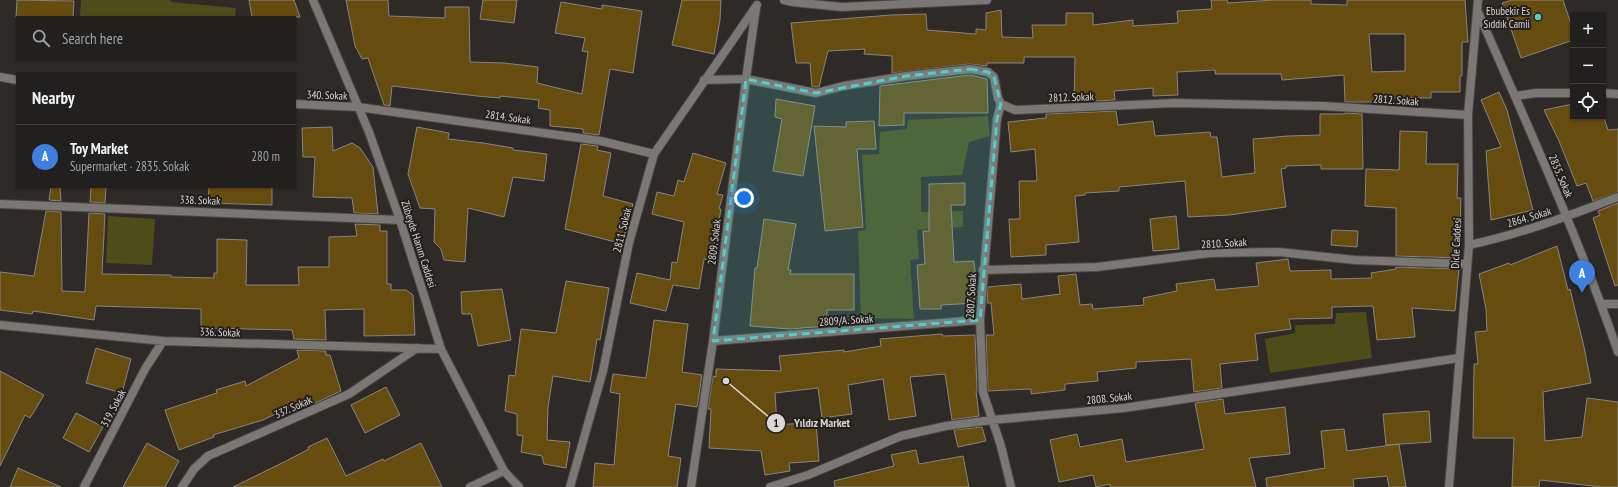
<!DOCTYPE html>
<meta charset="utf-8">
<style>
body{margin:0;font-family:"PT Sans Narrow",sans-serif;background:#2e2d2b;color:#f1f3f6}
.controls{position:absolute;right:12px;top:12px;display:grid;overflow:hidden;border-radius:0px;box-shadow:0 1px 3px #0004}
.controls button{width:36px;height:36px;display:grid;place-items:center;padding:0;border:0;border-bottom:1px solid #3f3e3c;background:#22201e;color:#f1f3f6;font:20px sans-serif}
.you{position:absolute;left:744px;top:198px;width:14px;height:14px;margin:-10px;border:3px solid #fff;border-radius:50%;background:#1a73e8;box-shadow:0 0 0 6px #1a73e833}
.badge{display:grid;place-items:center;width:26px;height:26px;border-radius:50%;background:#bca0f2;color:#fff;font-size:13px;font-weight:700}
.pin{position:absolute;translate:-50% -33px;filter:drop-shadow(0 1px 2px #0008)}
.pin::after{content:'';position:absolute;top:21px;width:14px;height:12px;background:inherit;clip-path:polygon(0 0,100% 0,50% 100%)}
.list{margin:0;padding:0;list-style:none}
h2{display:flex;justify-content:space-between;align-items:center;height:52px;margin:0;padding:0 16px;font-size:17px}
h2 small{font-size:13px;font-weight:400;color:#a2a3a4}
.list li{display:grid;grid-template-columns:26px 1fr auto;gap:12px;align-items:center;box-sizing:border-box;height:64px;padding:0 16px;border-top:1px solid #3f3e3c}
.list b{display:block;font-size:15px;white-space:nowrap}
.list p{margin:0;font-size:13px;white-space:nowrap;color:#a2a3a4}
.list em{font-size:13px;font-style:normal;color:#a2a3a4}
.icon{flex:none;width:22px;height:22px;fill:none;stroke:currentColor;stroke-width:2;stroke-linecap:round;stroke-linejoin:round}
.map{position:relative;flex:none;width:1618px;height:487px;overflow:hidden}
.search{position:absolute;background:#22201e;box-shadow:0 1px 3px #0004;left:16px;top:16px;width:280px;height:44px;display:flex;align-items:center;gap:10px;box-sizing:border-box;padding:0 14px;border-radius:0px;color:#a2a3a4;font-size:15px}
.panel{position:absolute;background:#22201e;box-shadow:0 1px 3px #0004;left:16px;top:72px;width:280px;height:116px;border-radius:0px}
.map>svg:first-child{display:block}
.green{fill:#4d4d1a}
.building{fill:#674c10;stroke:#878581;fill-rule:evenodd}
.lines{fill:none;stroke-linecap:round;stroke-linejoin:round}
.minor-casing{stroke:#484544;stroke-width:10}
.tertiary-casing{stroke:#484544;stroke-width:10}
.minor{stroke:#7a7775;stroke-width:8}
.tertiary{stroke:#7a7775;stroke-width:8}
.marked{fill:#53cdc9;fill-opacity:0.2;stroke:#53cdc9;stroke-width:3;stroke-dasharray:8 5;stroke-linejoin:round}
.poi-dot{fill:#53cdc9;stroke:#23201e;stroke-width:1.5}
.labels{text-anchor:middle;dominant-baseline:central;stroke-width:4;stroke-linejoin:round;paint-order:stroke}
.poi-label{font-size:11px;fill:#dad8d7;stroke:#23201e;text-anchor:end}
.street-label{font-size:11px;fill:#dad8d7;stroke:#23201e}
.leader{fill:none;stroke:#dad8d7;stroke-width:1.5}
.callout-dot{fill:#dad8d7;stroke:#23201e;stroke-width:1.5}
.mark-label{font-size:12px;text-anchor:middle;font-weight:bold;fill:#111}
.callout-label{font-size:12px;text-anchor:middle;font-weight:bold;fill:#dad8d7;stroke:#23201e;stroke-width:4;stroke-linejoin:round;paint-order:stroke}
</style>
<div class="map">
<svg width="1618" height="487" viewBox="0 0 1618 487">
<rect width="100%" height="100%" fill="#2d2a28"/>
<path class="green" d="M 81,0 L 170,0 L 171,2 L 236,8 L 235,17 L 80,17 Z
M 988,116 L 990,136 L 969,142 L 962,175 L 921,177 L 921,212 L 963,211 L 963,227 L 917,230 L 919,259 L 910,260 L 914,319 L 861,318 L 858,231 L 866,230 L 862,155 L 879,154 L 880,132 L 907,129 L 908,120 Z
M 108,216 L 155,219 L 152,265 L 106,263 Z
M 1366,312 L 1372,358 L 1270,373 L 1265,339 L 1295,333 L 1295,325 L 1335,324 L 1336,313 Z"/>
<path class="building" d="M 17,0 L 74,1 L 73,17 L 16,17 Z
M 249,0 L 294,0 L 300,17 L 252,17 Z
M 346,0 L 388,0 L 389,16 L 445,18 L 445,7 L 469,7 L 470,62 L 504,63 L 538,67 L 537,83 L 582,94 L 588,52 L 582,51 L 585,38 L 555,33 L 561,2 L 602,9 L 602,5 L 642,11 L 633,73 L 610,69 L 599,135 L 583,133 L 583,129 L 550,126 L 550,110 L 538,108 L 539,100 L 500,96 L 500,98 L 477,96 L 392,86 L 390,106 L 384,105 L 368,58 L 362,59 L 355,46 Z
M 483,0 L 517,0 L 514,23 L 480,19 Z
M 682,0 L 721,0 L 720,20 L 714,54 L 672,45 Z
M 1211,0 L 1227,0 L 1228,3 L 1274,0 L 1311,0 L 1311,4 L 1347,5 L 1347,0 L 1465,0 L 1468,42 L 1462,42 L 1462,76 L 1460,76 L 1460,92 L 1431,92 L 1431,98 L 1375,98 L 1376,102 L 1345,102 L 1344,75 L 1282,80 L 1281,74 L 1215,74 L 1215,70 L 1177,72 L 1178,95 L 1153,96 L 1153,88 L 1114,91 L 1115,100 L 1074,102 L 1075,57 L 1024,57 L 1024,63 L 987,63 L 987,66 L 969,64 L 892,73 L 892,56 L 864,54 L 865,49 L 828,51 L 819,87 L 812,87 L 810,63 L 796,63 L 791,23 L 891,15 L 926,14 L 927,30 L 976,34 L 976,29 L 986,30 L 986,13 L 1001,10 L 1002,37 L 1033,38 L 1032,25 L 1066,25 L 1066,13 L 1093,13 L 1093,25 L 1133,20 L 1133,26 L 1178,23 L 1177,11 L 1212,9 ZM 1369,34 L 1405,34 L 1405,71 L 1372,72 Z
M 1512,0 L 1563,0 L 1573,30 L 1573,40 L 1521,58 L 1502,3 Z
M 970,75 L 987,79 L 988,113 L 904,113 L 904,125 L 879,126 L 880,86 Z
M 1499,92 L 1507,110 L 1533,210 L 1491,220 L 1486,151 L 1501,147 L 1481,100 Z
M 776,99 L 815,106 L 803,176 L 773,171 L 782,119 L 775,117 Z
M 1573,104 L 1573,117 L 1603,117 L 1603,115 L 1608,130 L 1618,129 L 1618,192 L 1593,201 L 1586,183 L 1577,186 L 1559,141 L 1544,110 Z
M 1116,111 L 1118,125 L 1153,121 L 1155,136 L 1210,132 L 1211,137 L 1217,137 L 1222,177 L 1255,173 L 1253,139 L 1288,136 L 1320,135 L 1320,114 L 1345,114 L 1345,113 L 1362,114 L 1363,169 L 1321,169 L 1321,165 L 1286,166 L 1286,168 L 1281,169 L 1286,207 L 1229,215 L 1188,217 L 1185,181 L 1119,187 L 1119,191 L 1085,193 L 1085,195 L 1075,196 L 1079,242 L 1046,245 L 1046,255 L 1011,257 L 1009,219 L 1020,219 L 1019,181 L 1037,181 L 1035,149 L 1011,152 L 1008,122 L 1046,118 L 1046,114 Z
M 874,121 L 876,149 L 857,149 L 863,227 L 825,231 L 814,126 L 846,127 L 846,122 Z
M 332,127 L 333,151 L 352,143 L 360,148 L 373,167 L 378,214 L 354,213 L 352,198 L 313,197 L 315,157 L 303,157 L 302,128 Z
M 417,127 L 449,133 L 448,139 L 483,143 L 513,148 L 513,150 L 547,154 L 544,181 L 513,177 L 504,217 L 468,208 L 465,262 L 444,260 L 441,249 L 434,242 L 435,209 L 420,208 L 408,174 Z
M 1400,131 L 1427,132 L 1426,164 L 1458,164 L 1457,198 L 1461,198 L 1459,258 L 1396,256 L 1396,208 L 1365,206 L 1366,169 L 1399,170 Z
M 581,144 L 598,146 L 597,150 L 611,153 L 603,196 L 633,204 L 623,244 L 565,229 Z
M 693,153 L 726,163 L 717,194 L 723,195 L 719,209 L 721,209 L 717,232 L 710,260 L 704,259 L 699,289 L 673,285 L 666,311 L 630,303 L 637,273 L 670,280 L 672,262 L 677,263 L 684,222 L 652,214 L 657,192 L 674,196 L 678,180 L 684,182 Z
M 965,183 L 965,205 L 951,205 L 954,262 L 974,261 L 977,288 L 976,303 L 941,305 L 941,309 L 920,309 L 917,265 L 925,264 L 923,231 L 929,231 L 929,184 Z
M 51,187 L 60,187 L 61,201 L 49,200 Z
M 91,187 L 106,187 L 105,203 L 90,202 Z
M 209,187 L 272,187 L 272,205 L 208,203 Z
M 1618,203 L 1618,285 L 1615,286 L 1593,218 L 1600,215 L 1598,211 Z
M 46,211 L 61,212 L 62,291 L 85,292 L 89,213 L 105,214 L 102,274 L 171,275 L 171,277 L 214,278 L 214,273 L 217,273 L 217,239 L 247,240 L 246,285 L 299,285 L 298,267 L 329,267 L 329,237 L 357,236 L 355,224 L 380,225 L 380,231 L 387,231 L 387,284 L 391,284 L 391,290 L 406,290 L 413,295 L 415,335 L 364,336 L 364,309 L 325,310 L 326,340 L 294,339 L 292,330 L 201,328 L 201,309 L 96,306 L 94,320 L 33,311 L 32,314 L 0,310 L 0,272 L 34,276 Z
M 1176,216 L 1179,249 L 1153,251 L 1150,219 Z
M 764,219 L 796,224 L 788,270 L 791,270 L 790,274 L 854,274 L 854,310 L 827,310 L 827,326 L 790,329 L 750,326 L 755,268 L 757,268 Z
M 1332,230 L 1358,231 L 1357,247 L 1331,245 Z
M 1557,246 L 1568,290 L 1570,289 L 1584,347 L 1591,383 L 1543,392 L 1545,441 L 1582,437 L 1587,398 L 1618,402 L 1618,487 L 1602,487 L 1540,480 L 1539,487 L 1512,487 L 1514,438 L 1473,438 L 1474,364 L 1478,364 L 1475,332 L 1487,331 L 1486,309 L 1479,274 L 1509,263 L 1510,265 Z
M 1288,259 L 1290,271 L 1331,270 L 1331,279 L 1372,278 L 1371,273 L 1396,269 L 1396,267 L 1459,269 L 1455,311 L 1412,308 L 1415,337 L 1377,340 L 1373,306 L 1332,307 L 1332,318 L 1289,319 L 1291,329 L 1255,334 L 1258,360 L 1220,364 L 1222,388 L 1194,392 L 1191,359 L 1136,362 L 1136,368 L 1097,372 L 1098,381 L 1065,384 L 1065,390 L 1031,394 L 1031,389 L 988,391 L 986,335 L 994,335 L 991,303 L 987,303 L 988,287 L 1021,284 L 1022,299 L 1060,294 L 1058,276 L 1076,274 L 1080,305 L 1092,304 L 1093,309 L 1144,305 L 1143,298 L 1177,291 L 1176,284 L 1214,279 L 1216,290 L 1259,286 L 1256,263 Z
M 566,281 L 609,288 L 600,340 L 597,339 L 590,382 L 553,376 L 548,407 L 547,440 L 570,442 L 566,468 L 544,464 L 542,456 L 521,452 L 523,436 L 517,435 L 517,414 L 505,411 L 509,375 L 515,376 L 521,329 L 556,333 Z
M 502,289 L 511,340 L 478,346 L 471,314 L 462,314 L 461,292 Z
M 654,320 L 688,324 L 682,372 L 702,375 L 697,407 L 676,404 L 668,456 L 681,458 L 677,487 L 593,487 L 595,463 L 614,465 L 620,394 L 610,392 L 613,374 L 646,378 Z
M 942,334 L 943,336 L 975,335 L 977,391 L 976,391 L 979,416 L 952,420 L 945,374 L 910,377 L 916,416 L 889,420 L 883,379 L 848,385 L 852,414 L 822,418 L 818,388 L 775,393 L 777,425 L 816,422 L 819,461 L 789,463 L 790,471 L 765,475 L 761,451 L 709,448 L 711,409 L 708,409 L 713,376 L 716,377 L 716,369 L 781,371 L 779,356 L 844,350 L 844,352 L 881,346 L 880,339 Z
M 96,348 L 131,359 L 122,393 L 86,383 Z
M 297,350 L 326,351 L 326,355 L 330,355 L 341,391 L 311,405 L 309,398 L 263,420 L 213,435 L 214,437 L 179,450 L 165,410 L 217,393 L 216,390 L 245,381 L 246,386 L 299,358 Z
M 0,371 L 44,395 L 30,418 L 25,415 L 0,466 Z
M 386,387 L 400,415 L 365,433 L 351,405 Z
M 1223,399 L 1225,414 L 1285,407 L 1290,454 L 1249,458 L 1256,487 L 1110,487 L 1110,484 L 1096,487 L 1093,475 L 1059,482 L 1050,440 L 1077,434 L 1080,447 L 1122,439 L 1126,462 L 1204,449 L 1195,403 Z
M 1429,411 L 1431,442 L 1386,445 L 1383,414 Z
M 76,413 L 103,427 L 89,452 L 63,438 Z
M 982,427 L 986,441 L 958,447 L 954,430 Z
M 1344,429 L 1347,451 L 1399,444 L 1406,487 L 1389,487 L 1387,476 L 1353,479 L 1354,487 L 1267,487 L 1266,478 L 1325,468 L 1321,431 Z
M 327,438 L 346,476 L 383,459 L 384,461 L 421,443 L 442,487 L 233,487 L 286,461 L 309,449 L 308,447 Z
M 147,443 L 179,461 L 165,487 L 123,487 Z
M 916,450 L 919,464 L 963,456 L 969,487 L 835,487 L 834,481 L 894,466 L 891,455 Z
M 18,468 L 61,487 L 10,487 Z"/>
<g class="lines">
<g class="minor-casing">
<path id="minor" d="M 784,0 L 792,2 L 842,7 L 987,0
M 1478,12 C 1527,124 1578,236 1618,352
M 0,77 L 17,80
M 704,80 L 746,79 L 816,93 L 843,86 L 906,76 L 970,69 L 988,72 L 994,77 L 998,98 L 1001,104 L 1015,110 L 1175,103 L 1323,106 L 1468,115
M 1603,93 L 1618,94
M 1515,96 L 1536,93 L 1573,93
M 295,104 L 358,107 L 601,141 L 654,154
M 1001,104 L 997,119 L 980,320 L 983,392 L 1001,446 L 1011,487
M 0,204 L 400,220
M 1469,245 C 1520,234 1569,216 1618,197
M 983,270 L 1097,267 L 1210,253 L 1279,252 L 1355,260 L 1467,264
M 1601,304 L 1618,304
M 0,325 L 163,341 L 441,349
M 713,341 L 980,320
M 84,487 L 145,369 L 163,341
M 182,487 L 194,469 L 208,456 L 349,394 L 417,348
M 470,487 L 504,471
M 570,487 L 603,371 L 629,243 L 654,154 L 757,5
M 691,487 L 713,341 L 746,79 L 756,8
M 770,487 L 808,475 L 901,436 L 946,426 L 992,420 L 1124,408 L 1459,358"/>
</g>
<g class="tertiary-casing">
<path id="tertiary" d="M 313,0 L 369,132 L 400,220 L 441,349 L 504,471 L 519,487
M 1449,487 L 1469,245 L 1468,115 L 1478,0"/>
</g>
<use href="#minor" class="minor"/>
<use href="#tertiary" class="tertiary"/>
</g>
<path class="marked" d="M 970,69 L 988,72 L 994,77 L 1001,104 L 997,119 L 980,320 L 713,341 L 746,79 L 816,93 L 906,76 Z"/>
<circle class="poi-dot" cx="1538" cy="17" r="4"/>
<g class="labels">
<g class="poi-label">
<text x="1530" y="11">Ebubekir Es<tspan x="1530" dy="13">Sıddık Camii</tspan></text>
</g>
<g class="street-label">
<text transform="translate(327 95) rotate(2)">340. Sokak</text>
<text transform="translate(1071 97) rotate(-2)">2812. Sokak</text>
<text transform="translate(1396 100) rotate(4)">2812. Sokak</text>
<text transform="translate(508 117) rotate(8)">2814. Sokak</text>
<text transform="translate(1561 176) rotate(67)">2835. Sokak</text>
<text transform="translate(200 200) rotate(2)">338. Sokak</text>
<text transform="translate(1529 217) rotate(-17)">2864. Sokak</text>
<text transform="translate(622 230) rotate(-76)">2811. Sokak</text>
<text transform="translate(714 242) rotate(-83)">2809. Sokak</text>
<text transform="translate(1224 243) rotate(-3)">2810. Sokak</text>
<text transform="translate(1456 243) rotate(-87)">Dicle Caddesi</text>
<text transform="translate(419 244) rotate(72)">Zübeyde Hanım Caddesi</text>
<text transform="translate(971 296) rotate(-87)">2807. Sokak</text>
<text transform="translate(846 320) rotate(-4)">2809/A. Sokak</text>
<text transform="translate(220 332) rotate(2)">336. Sokak</text>
<text transform="translate(1109 398) rotate(-6)">2808. Sokak</text>
<text transform="translate(293 407) rotate(-24)">337. Sokak</text>
<text transform="translate(113 408) rotate(-62)">319. Sokak</text>
</g>
</g>
<path class="leader" d="M726 381L776 423"/>
<g class="callout-dot">
<circle cx="726" cy="381" r="4"/>
<circle cx="776" cy="423" r="10"/>
</g>
<g class="mark-label">
<text x="776" y="427">1</text>
</g>
<g class="callout-label">
<text x="822" y="427">Yıldız Market</text>
</g>
</svg>
<div class="controls">
<button>+</button>
<button>−</button>
<button><svg class="icon" aria-label="locate" viewBox="0 0 24 24"><circle cx="12" cy="12" r="6"/><path d="M12 2v4M12 18v4M2 12h4M18 12h4"/></svg></button>
</div>
<div class="you"></div>
<div class="pin badge" style="left:1582px;top:293px;background:#3f7fe0">A</div>
<div class="search"><svg class="icon" aria-label="search" viewBox="0 0 24 24"><circle cx="10" cy="10" r="6"/><path d="M15 15l6 6"/></svg>Search here</div>
<section class="panel">
<h2>Nearby<small></small></h2>
<ul class="list">
<li><span class="badge" style="background:#3f7fe0">A</span><div><b>Toy Market</b><p>Supermarket · 2835. Sokak</p></div><em>280 m</em></li>
</ul>
</section>
</div>
